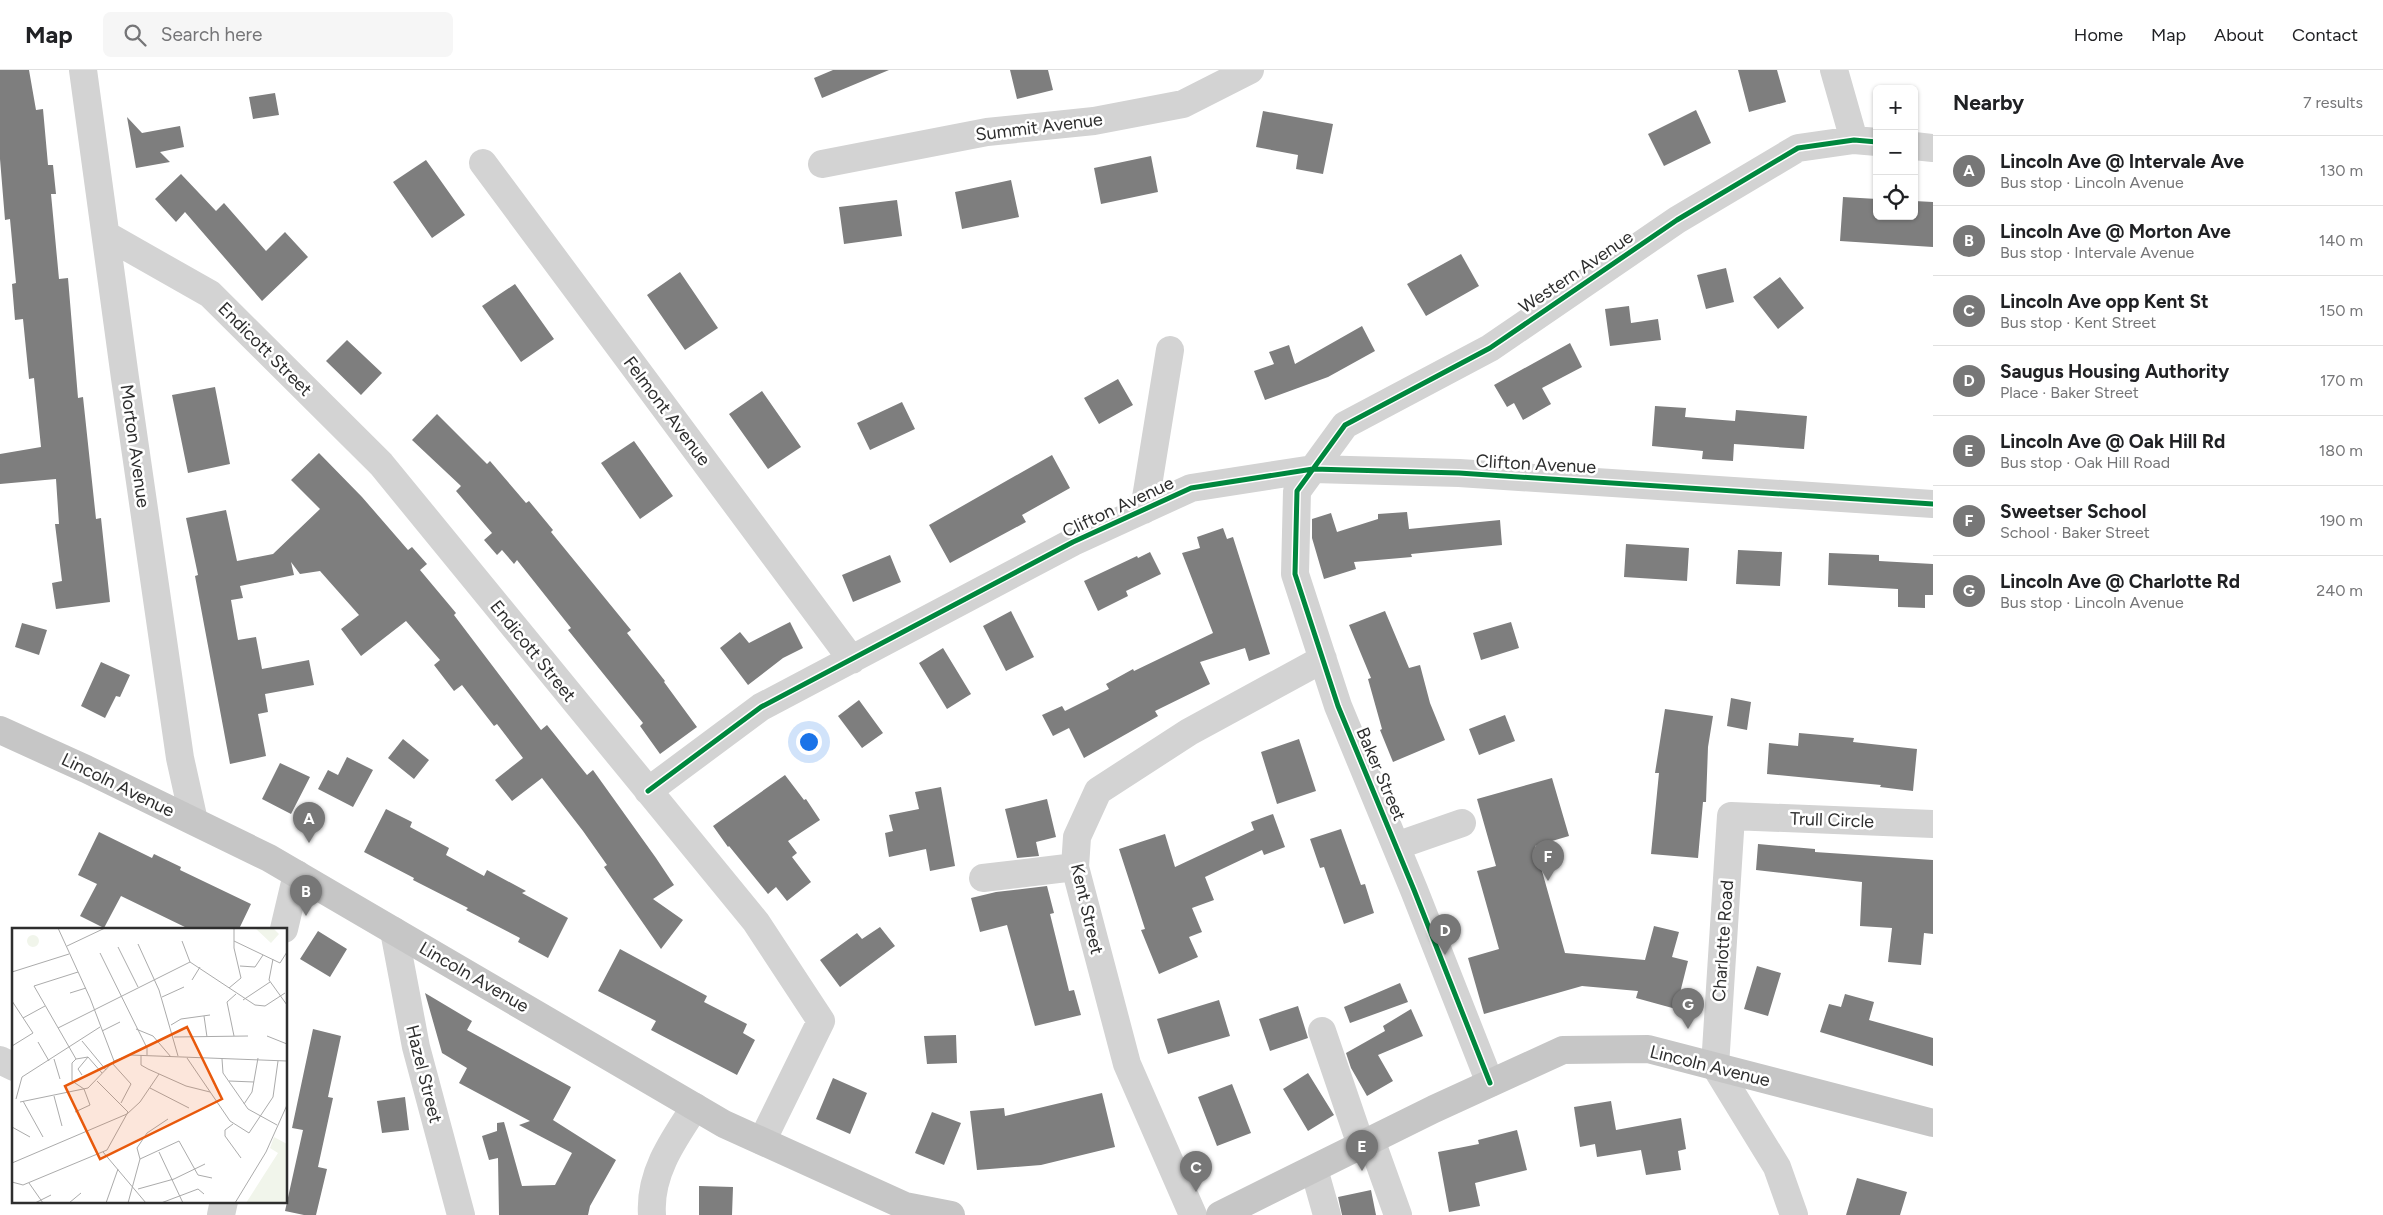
<!DOCTYPE html>
<meta charset="utf-8">
<style>
body{margin:0;font-family:Figtree,sans-serif;background:#f6f6f6;color:#202124}
.controls{position:absolute;right:15px;top:15px;display:grid;overflow:hidden;border-radius:8px;box-shadow:0 1px 4px #0004}
.controls button{width:45px;height:45px;display:grid;place-items:center;padding:0;border:0;border-bottom:1px solid #e0e0e0;background:#fff;color:#202124;font:25px sans-serif}
.you{position:absolute;left:808px;top:671px;width:18px;height:18px;margin:-12px;border:4px solid #fff;border-radius:50%;background:#1a73e8;box-shadow:0 0 0 8px #1a73e833}
.badge{display:grid;place-items:center;width:32px;height:32px;border-radius:50%;background:#777;color:#fff;font-size:16px;font-weight:700}
.pin{position:absolute;translate:-50% -41px;filter:drop-shadow(0 1px 2px #0008)}
.pin::after{content:'';position:absolute;top:26px;width:18px;height:15px;background:inherit;clip-path:polygon(0 0,100% 0,50% 100%)}
.list{margin:0;padding:0;list-style:none}
h2{display:flex;justify-content:space-between;align-items:center;height:65px;margin:0;padding:0 20px;font-size:21px}
h2 small{font-size:16px;font-weight:400;color:#757577}
.list li{display:grid;grid-template-columns:32px 1fr auto;gap:15px;align-items:center;box-sizing:border-box;height:70px;padding:0 20px;border-top:1px solid #e0e0e0}
.list b{display:block;font-size:19px;white-space:nowrap}
.list p{margin:0;font-size:16px;white-space:nowrap;color:#757577}
.list em{font-size:16px;font-style:normal;color:#757577}
.icon{flex:none;width:28px;height:28px;fill:none;stroke:currentColor;stroke-width:2;stroke-linecap:round;stroke-linejoin:round}
.map{position:relative;flex:none;width:1933px;height:1145px;overflow:hidden}
header{display:flex;align-items:center;gap:30px;box-sizing:border-box;height:70px;padding:0 25px;background:#fff;border-bottom:1px solid #e0e0e0}
header strong{font-size:24px}
nav{display:flex;gap:28px;margin-inline-start:auto;font-size:18px}
.search{width:350px;height:45px;background:#f6f6f6;display:flex;align-items:center;gap:12px;box-sizing:border-box;padding:0 18px;border-radius:8px;color:#757577;font-size:19px}
main{display:flex}
aside{flex:1;background:#fff}
.map>svg:first-child{display:block}
.building{fill:#7e7e7e}
.lines{fill:none;stroke-linecap:round;stroke-linejoin:round}
.minor{stroke:#d3d3d3;stroke-width:28}
.major{stroke:#c6c6c6;stroke-width:28}
.cycleway-casing{stroke:#fff;stroke-width:8}
.cycleway{stroke:#00873e;stroke-width:5}
.labels{text-anchor:middle;dominant-baseline:central;stroke-width:5;stroke-linejoin:round;paint-order:stroke}
.street-label{font-size:18px;fill:#2e2e2e;stroke:#fff}
.inset-road{fill:none;stroke:#ababab;stroke-width:1}
.view{fill:#e8590c;fill-opacity:0.15;stroke:#e8590c;stroke-width:2.5}
.inset-edge{fill:none;stroke:#2e2e2e;stroke-width:2.5}
</style>
<header>
<strong>Map</strong>
<div class="search"><svg class="icon" aria-label="search" viewBox="0 0 24 24"><circle cx="10" cy="10" r="6"/><path d="M15 15l6 6"/></svg>Search here</div>
<nav><a>Home</a><a>Map</a><a>About</a><a>Contact</a></nav>
</header>
<main>
<div class="map">
<svg width="1933" height="1145" viewBox="0 0 1933 1145">
<rect width="100%" height="100%" fill="#fff"/>
<path class="building" d="M 0,0 L 29,0 L 36,40 L 43,39 L 48,95 L 53,95 L 56,124 L 51,124 L 59,209 L 68,208 L 78,328 L 83,327 L 96,449 L 101,448 L 110,532 L 56,539 L 52,513 L 62,511 L 55,454 L 59,454 L 56,409 L 0,414 L 0,384 L 41,377 L 34,308 L 29,309 L 23,249 L 15,250 L 12,214 L 16,213 L 10,149 L 5,150 L 0,89 Z
M 833,0 L 889,0 L 822,28 L 814,8 Z
M 1010,0 L 1048,0 L 1053,20 L 1017,29 Z
M 1738,0 L 1777,0 L 1786,32 L 1749,42 Z
M 275,23 L 279,45 L 253,49 L 249,27 Z
M 1696,40 L 1711,73 L 1664,96 L 1648,64 Z
M 1263,41 L 1333,54 L 1323,104 L 1296,99 L 1298,85 L 1256,77 Z
M 127,47 L 142,63 L 180,56 L 184,77 L 160,82 L 170,92 L 136,98 Z
M 1151,86 L 1158,122 L 1101,134 L 1094,98 Z
M 426,90 L 465,145 L 432,168 L 393,112 Z
M 181,104 L 216,141 L 224,133 L 266,181 L 285,162 L 308,187 L 262,231 L 185,142 L 176,152 L 155,129 Z
M 1011,110 L 1019,147 L 962,159 L 955,122 Z
M 1843,127 L 1877,129 L 1877,146 L 1914,146 L 1914,131 L 1933,132 L 1933,177 L 1840,171 Z
M 897,130 L 902,166 L 844,174 L 839,137 Z
M 1461,184 L 1479,216 L 1426,246 L 1407,214 Z
M 1726,198 L 1734,232 L 1706,239 L 1697,205 Z
M 680,202 L 718,258 L 685,280 L 647,225 Z
M 1780,207 L 1804,238 L 1778,259 L 1753,227 Z
M 515,214 L 554,269 L 521,292 L 482,236 Z
M 1629,236 L 1631,253 L 1658,249 L 1661,270 L 1610,276 L 1605,239 Z
M 1362,256 L 1375,281 L 1328,307 L 1265,330 L 1254,301 L 1274,294 L 1269,282 L 1289,275 L 1295,294 Z
M 347,270 L 382,303 L 361,325 L 326,291 Z
M 1570,273 L 1582,297 L 1542,318 L 1551,334 L 1523,350 L 1514,333 L 1507,337 L 1494,315 Z
M 1118,309 L 1133,335 L 1099,354 L 1084,328 Z
M 215,317 L 230,394 L 188,403 L 172,325 Z
M 762,321 L 801,377 L 768,399 L 729,344 Z
M 902,332 L 915,359 L 870,380 L 857,353 Z
M 1655,336 L 1686,338 L 1685,347 L 1735,351 L 1736,340 L 1807,346 L 1804,379 L 1734,374 L 1733,391 L 1702,389 L 1703,381 L 1652,376 Z
M 437,344 L 487,394 L 490,391 L 526,433 L 529,431 L 553,460 L 551,462 L 631,560 L 627,563 L 665,611 L 664,612 L 697,657 L 660,684 L 640,656 L 643,653 L 568,560 L 571,558 L 517,490 L 514,494 L 502,480 L 497,485 L 484,470 L 492,463 L 456,421 L 461,416 L 412,370 Z
M 634,371 L 673,426 L 640,449 L 601,393 Z
M 319,383 L 362,427 L 408,480 L 412,477 L 427,494 L 420,500 L 456,543 L 454,545 L 541,660 L 547,655 L 587,705 L 593,700 L 656,788 L 674,815 L 653,829 L 683,850 L 661,879 L 604,797 L 607,795 L 583,761 L 542,708 L 512,731 L 495,710 L 523,688 L 497,654 L 494,656 L 462,615 L 454,621 L 434,595 L 440,590 L 406,551 L 361,586 L 341,559 L 359,545 L 320,501 L 300,504 L 291,492 L 294,505 L 240,516 L 243,528 L 231,530 L 238,570 L 256,567 L 262,599 L 309,590 L 314,615 L 265,624 L 268,642 L 258,644 L 266,686 L 230,694 L 195,506 L 198,505 L 186,448 L 226,440 L 237,491 L 273,484 L 320,439 L 291,410 Z
M 1052,385 L 1070,418 L 1022,445 L 1026,452 L 950,493 L 929,455 Z
M 1407,442 L 1409,459 L 1500,450 L 1502,475 L 1411,484 L 1412,487 L 1354,492 L 1356,499 L 1324,509 L 1312,468 L 1312,449 L 1331,443 L 1337,462 L 1378,449 L 1378,444 Z
M 1223,458 L 1227,469 L 1233,467 L 1270,584 L 1249,591 L 1245,578 L 1200,592 L 1210,614 L 1155,641 L 1158,646 L 1084,688 L 1069,658 L 1053,666 L 1042,645 L 1062,636 L 1065,641 L 1109,619 L 1106,614 L 1133,599 L 1134,601 L 1213,563 L 1182,483 L 1200,478 L 1197,467 Z
M 1626,474 L 1689,478 L 1687,511 L 1624,507 Z
M 1738,480 L 1782,482 L 1780,516 L 1736,514 Z
M 1150,482 L 1161,504 L 1126,521 L 1128,526 L 1098,541 L 1084,511 L 1137,486 L 1138,488 Z
M 1829,483 L 1879,485 L 1879,491 L 1933,494 L 1933,525 L 1925,525 L 1925,538 L 1898,537 L 1898,519 L 1828,515 Z
M 890,485 L 901,512 L 853,532 L 842,505 Z
M 1011,541 L 1034,587 L 1006,601 L 983,556 Z
M 1385,541 L 1409,598 L 1420,595 L 1430,633 L 1445,670 L 1393,692 L 1380,660 L 1382,659 L 1368,609 L 1371,608 L 1349,555 Z
M 790,552 L 803,578 L 783,588 L 748,615 L 720,578 L 740,562 L 749,573 Z
M 1511,552 L 1519,578 L 1481,590 L 1473,563 Z
M 22,553 L 47,560 L 39,585 L 15,577 Z
M 943,578 L 971,624 L 947,639 L 919,593 Z
M 101,592 L 130,605 L 120,627 L 116,626 L 105,648 L 81,636 Z
M 1731,628 L 1751,632 L 1747,660 L 1727,656 Z
M 859,630 L 883,663 L 862,678 L 838,646 Z
M 1665,639 L 1713,646 L 1708,677 L 1706,732 L 1703,732 L 1698,788 L 1651,784 L 1659,703 L 1655,703 Z
M 1505,645 L 1515,671 L 1479,685 L 1469,659 Z
M 1799,663 L 1854,668 L 1853,672 L 1917,679 L 1913,721 L 1880,717 L 1881,715 L 1767,704 L 1769,673 L 1798,676 Z
M 403,669 L 429,690 L 414,709 L 388,688 Z
M 1299,669 L 1316,721 L 1277,734 L 1261,682 Z
M 347,687 L 373,700 L 353,737 L 318,719 L 328,700 L 338,705 Z
M 280,693 L 310,707 L 291,744 L 262,729 Z
M 785,705 L 804,730 L 806,729 L 820,750 L 788,771 L 797,783 L 792,787 L 811,812 L 787,831 L 776,817 L 768,824 L 729,776 L 728,777 L 713,756 Z
M 1552,708 L 1569,766 L 1535,776 L 1565,883 L 1645,890 L 1654,856 L 1679,862 L 1672,887 L 1688,891 L 1676,939 L 1636,928 L 1638,921 L 1582,916 L 1484,944 L 1468,888 L 1499,879 L 1477,801 L 1496,796 L 1477,729 Z
M 941,717 L 955,796 L 930,801 L 926,779 L 889,787 L 885,763 L 893,761 L 889,745 L 919,739 L 915,722 Z
M 1047,729 L 1056,767 L 1036,772 L 1039,786 L 1017,788 L 1005,739 Z
M 386,739 L 412,752 L 410,757 L 449,778 L 446,785 L 484,806 L 487,800 L 526,821 L 522,823 L 568,848 L 548,888 L 518,872 L 520,868 L 466,840 L 468,838 L 413,810 L 414,808 L 364,782 Z
M 1273,744 L 1285,777 L 1264,785 L 1262,780 L 1205,807 L 1214,830 L 1192,838 L 1202,862 L 1189,867 L 1198,887 L 1159,904 L 1141,860 L 1145,859 L 1119,779 L 1165,764 L 1175,797 L 1254,760 L 1251,752 Z
M 1341,759 L 1361,815 L 1365,814 L 1374,843 L 1344,854 L 1324,797 L 1320,798 L 1310,769 Z
M 99,762 L 152,788 L 154,784 L 181,797 L 180,800 L 251,834 L 239,859 L 189,859 L 121,826 L 104,858 L 80,846 L 97,814 L 78,805 Z
M 1758,774 L 1815,779 L 1815,782 L 1933,790 L 1933,864 L 1924,863 L 1921,895 L 1888,892 L 1892,858 L 1860,856 L 1862,812 L 1756,800 Z
M 1047,816 L 1054,843 L 1050,844 L 1069,921 L 1074,920 L 1081,945 L 1035,956 L 1007,855 L 980,862 L 971,828 L 996,822 Z
M 880,857 L 895,876 L 840,917 L 820,890 L 857,863 L 862,869 Z
M 318,861 L 347,879 L 330,907 L 300,889 Z
M 620,879 L 707,926 L 704,932 L 747,954 L 743,963 L 755,970 L 737,1005 L 651,960 L 656,951 L 598,921 Z
M 1757,896 L 1781,903 L 1768,946 L 1744,939 Z
M 1400,913 L 1408,932 L 1350,953 L 1344,937 Z
M 425,923 L 472,951 L 467,960 L 571,1017 L 553,1050 L 616,1090 L 590,1136 L 588,1145 L 499,1145 L 498,1088 L 489,1090 L 482,1066 L 497,1061 L 497,1053 L 504,1052 L 522,1116 L 555,1115 L 572,1083 L 519,1055 L 530,1051 L 459,1013 L 467,998 L 442,983 Z
M 1845,924 L 1874,932 L 1869,950 L 1933,968 L 1933,996 L 1820,962 L 1829,934 L 1841,937 Z
M 1219,930 L 1230,966 L 1168,984 L 1157,949 Z
M 1298,936 L 1308,968 L 1270,981 L 1259,949 Z
M 1411,939 L 1423,966 L 1378,985 L 1393,1011 L 1367,1026 L 1351,998 L 1346,983 L 1385,961 L 1383,956 Z
M 313,959 L 341,966 L 328,1027 L 333,1028 L 318,1097 L 327,1099 L 316,1145 L 304,1145 L 285,1141 L 303,1060 L 292,1058 Z
M 956,965 L 957,993 L 927,994 L 924,966 Z
M 1308,1003 L 1334,1045 L 1308,1061 L 1283,1019 Z
M 833,1008 L 867,1023 L 850,1064 L 816,1049 Z
M 1232,1014 L 1251,1063 L 1217,1076 L 1198,1027 Z
M 1102,1023 L 1115,1077 L 1041,1095 L 977,1100 L 970,1041 L 1004,1038 L 1005,1046 Z
M 405,1027 L 409,1060 L 382,1063 L 377,1031 Z
M 1611,1031 L 1616,1060 L 1681,1048 L 1686,1079 L 1678,1081 L 1681,1100 L 1646,1105 L 1641,1080 L 1597,1087 L 1595,1074 L 1580,1077 L 1574,1037 Z
M 932,1042 L 961,1053 L 944,1095 L 915,1083 Z
M 1517,1060 L 1527,1100 L 1475,1113 L 1480,1136 L 1449,1142 L 1438,1082 L 1479,1074 L 1478,1070 Z
M 1857,1108 L 1907,1122 L 1900,1145 L 1846,1145 Z
M 699,1116 L 733,1117 L 732,1145 L 699,1145 Z
M 1371,1120 L 1376,1145 L 1342,1145 L 1338,1127 Z"/>
<g class="lines">
<path class="minor" d="M 83,0 L 125,308 L 180,688 L 194,751
M 1834,0 L 1854,70
M 1914,76 L 1933,78
M 483,93 L 852,590
M 822,94 L 987,62 L 1094,51 L 1183,34 L 1250,0
M 106,165 L 210,224 L 381,394 L 756,852 L 821,951 L 762,1071
M 1144,440 L 1170,280
M 648,721 L 761,637 L 1073,472 L 1191,418 L 1313,399 L 1459,403 L 1933,434
M 1396,776 L 1462,753
M 983,808 L 1075,797
M 284,859 L 297,804
M 394,861 L 416,977 L 461,1145
M 1322,961 L 1361,1075
M 0,990 L 14,997
M 1490,1013 L 1414,820 L 1338,636 L 1295,504 L 1297,421 L 1345,355 L 1490,278 L 1677,150 L 1798,78 L 1854,70 L 1877,72
M 1371,1070 L 1398,1145
M 1314,1099 L 1327,1145
M 221,1145 L 224,1131
M 652,1145 C 649,1104 673,1070 695,1037
M 1193,1145 L 1127,994 L 1075,797 L 1077,767 L 1098,721 L 1189,662 L 1323,589
M 1794,1145 L 1777,1097 L 1715,996 L 1731,746 L 1933,754"/>
<path class="major" d="M 0,660 L 86,699 L 269,788 L 724,1054 L 905,1136 L 951,1145
M 1220,1145 L 1434,1039 L 1563,980 L 1648,979 L 1933,1053"/>
<g class="cycleway-casing">
<path id="cycleway" d="M 648,721 L 761,637 L 1073,472 L 1191,418 L 1313,399 L 1459,403 L 1933,434
M 1490,1013 L 1414,820 L 1338,636 L 1295,504 L 1297,421 L 1345,355 L 1490,278 L 1677,150 L 1798,78 L 1854,70 L 1877,72"/>
</g>
<use href="#cycleway" class="cycleway"/>
</g>
<g class="labels">
<g class="street-label">
<text transform="translate(1039 57) rotate(-7)">Summit Avenue</text>
<text transform="translate(1576 202) rotate(-34)">Western Avenue</text>
<text transform="translate(265 279) rotate(45)">Endicott Street</text>
<text transform="translate(667 341) rotate(53)">Felmont Avenue</text>
<text transform="translate(135 376) rotate(82)">Morton Avenue</text>
<text transform="translate(1536 394) rotate(3)">Clifton Avenue</text>
<text transform="translate(1118 437) rotate(-25)">Clifton Avenue</text>
<text transform="translate(533 581) rotate(51)">Endicott Street</text>
<text transform="translate(1381 704) rotate(67)">Baker Street</text>
<text transform="translate(118 715) rotate(26)">Lincoln Avenue</text>
<text transform="translate(1832 750) rotate(2)">Trull Circle</text>
<text transform="translate(1087 839) rotate(77)">Kent Street</text>
<text transform="translate(1723 871) rotate(-86)">Charlotte Road</text>
<text transform="translate(474 907) rotate(30)">Lincoln Avenue</text>
<text transform="translate(1710 996) rotate(14)">Lincoln Avenue</text>
<text transform="translate(424 1004) rotate(76)">Hazel Street</text>
</g>
</g>
<g transform="translate(12 858)">
<rect width="275" height="275" fill="#fff"/>
<path d="M 243,0 L 261,0 L 267,6 L 259,15 ZM15 13a6 6 0 1 1 12 0a6 6 0 1 1-12 0ZM 262,209 L 275,216 L 275,275 L 234,275 L 266,225 L 258,220 Z" fill="#f1f5eb"/>
<path class="inset-road" d="M 46,0 L 78,70 L 102,133M 170,13 L 178,34M 222,13 L 268,35 L 275,24M 126,16 L 147,62 L 166,128M 55,18 L 93,0M 106,19 L 126,59M 88,25 L 135,120 L 135,127M 261,31 L 257,52 L 275,77M 228,38 L 243,39 L 251,27M 0,44 L 57,26M 180,52 L 188,39M 217,60 L 229,50 L 222,20 L 222,0M 58,65 L 74,60M 150,69 L 172,59M 231,72 L 258,54M 0,73 L 21,105 L 0,118M 192,88 L 195,109M 11,90 L 33,78M 159,97 L 169,91 L 198,87M 46,100 L 178,34 L 243,77 L 253,78 L 273,65M 124,101 L 141,108 L 159,129M 90,103 L 108,94M 222,108 L 215,74 L 224,66M 255,108 L 275,116M 162,109 L 236,108M 70,113 L 94,142M 26,114 L 37,133M 129,127 L 129,137 L 136,141 L 174,158 L 198,164M 175,130 L 218,193 L 237,205 L 261,169 L 266,133M 42,131 L 48,151M 64,131 L 22,58 L 66,44M 210,131 L 211,145 L 236,181 L 265,197M 100,135 L 119,156 L 109,175M 70,147 L 66,141 L 76,129M 217,153 L 242,154M 138,160 L 177,180M 42,168 L 50,198M 4,171 L 10,149 L 88,99M 11,173 L 31,209M 8,174 L 76,160 L 102,133 L 118,127 L 275,133M 232,176 L 240,164 L 246,130M 63,184 L 78,177 L 72,161 L 60,153 L 60,135 L 64,131 L 76,129 L 90,145M 221,196 L 213,202 L 213,208 L 229,230M 0,199 L 18,209M 91,224 L 134,275M 147,224 L 171,275M 128,231 L 167,213 L 186,247 L 200,250M 0,235 L 115,186 L 128,174 L 147,146M 0,254 L 11,257 L 95,222 L 116,184 L 85,153M 17,255 L 31,275M 126,261 L 162,251 L 193,236M 23,275 L 39,267M 57,275 L 69,265M 94,275 L 106,241M 116,275 L 128,231 L 125,220 L 135,205 L 156,191M 149,275 L 186,261 L 192,266M 223,275 L 254,224 L 275,177"/>
<path class="view" d="M 175,99 L 210,171 L 88,231 L 53,158 Z"/>
<rect width="275" height="275" class="inset-edge"/>
</g>
</svg>
<div class="controls">
<button>+</button>
<button>−</button>
<button><svg class="icon" aria-label="locate" viewBox="0 0 24 24"><circle cx="12" cy="12" r="6"/><path d="M12 2v4M12 18v4M2 12h4M18 12h4"/></svg></button>
</div>
<div class="you"></div>
<div class="pin badge" style="left:309px;top:773px">A</div>
<div class="pin badge" style="left:306px;top:846px">B</div>
<div class="pin badge" style="left:1196px;top:1122px">C</div>
<div class="pin badge" style="left:1445px;top:885px">D</div>
<div class="pin badge" style="left:1362px;top:1101px">E</div>
<div class="pin badge" style="left:1548px;top:811px">F</div>
<div class="pin badge" style="left:1688px;top:959px">G</div>
</div>
<aside>
<h2>Nearby<small>7 results</small></h2>
<ul class="list">
<li><span class="badge">A</span><div><b>Lincoln Ave @ Intervale Ave</b><p>Bus stop · Lincoln Avenue</p></div><em>130 m</em></li>
<li><span class="badge">B</span><div><b>Lincoln Ave @ Morton Ave</b><p>Bus stop · Intervale Avenue</p></div><em>140 m</em></li>
<li><span class="badge">C</span><div><b>Lincoln Ave opp Kent St</b><p>Bus stop · Kent Street</p></div><em>150 m</em></li>
<li><span class="badge">D</span><div><b>Saugus Housing Authority</b><p>Place · Baker Street</p></div><em>170 m</em></li>
<li><span class="badge">E</span><div><b>Lincoln Ave @ Oak Hill Rd</b><p>Bus stop · Oak Hill Road</p></div><em>180 m</em></li>
<li><span class="badge">F</span><div><b>Sweetser School</b><p>School · Baker Street</p></div><em>190 m</em></li>
<li><span class="badge">G</span><div><b>Lincoln Ave @ Charlotte Rd</b><p>Bus stop · Lincoln Avenue</p></div><em>240 m</em></li>
</ul>
</aside>
</main>
